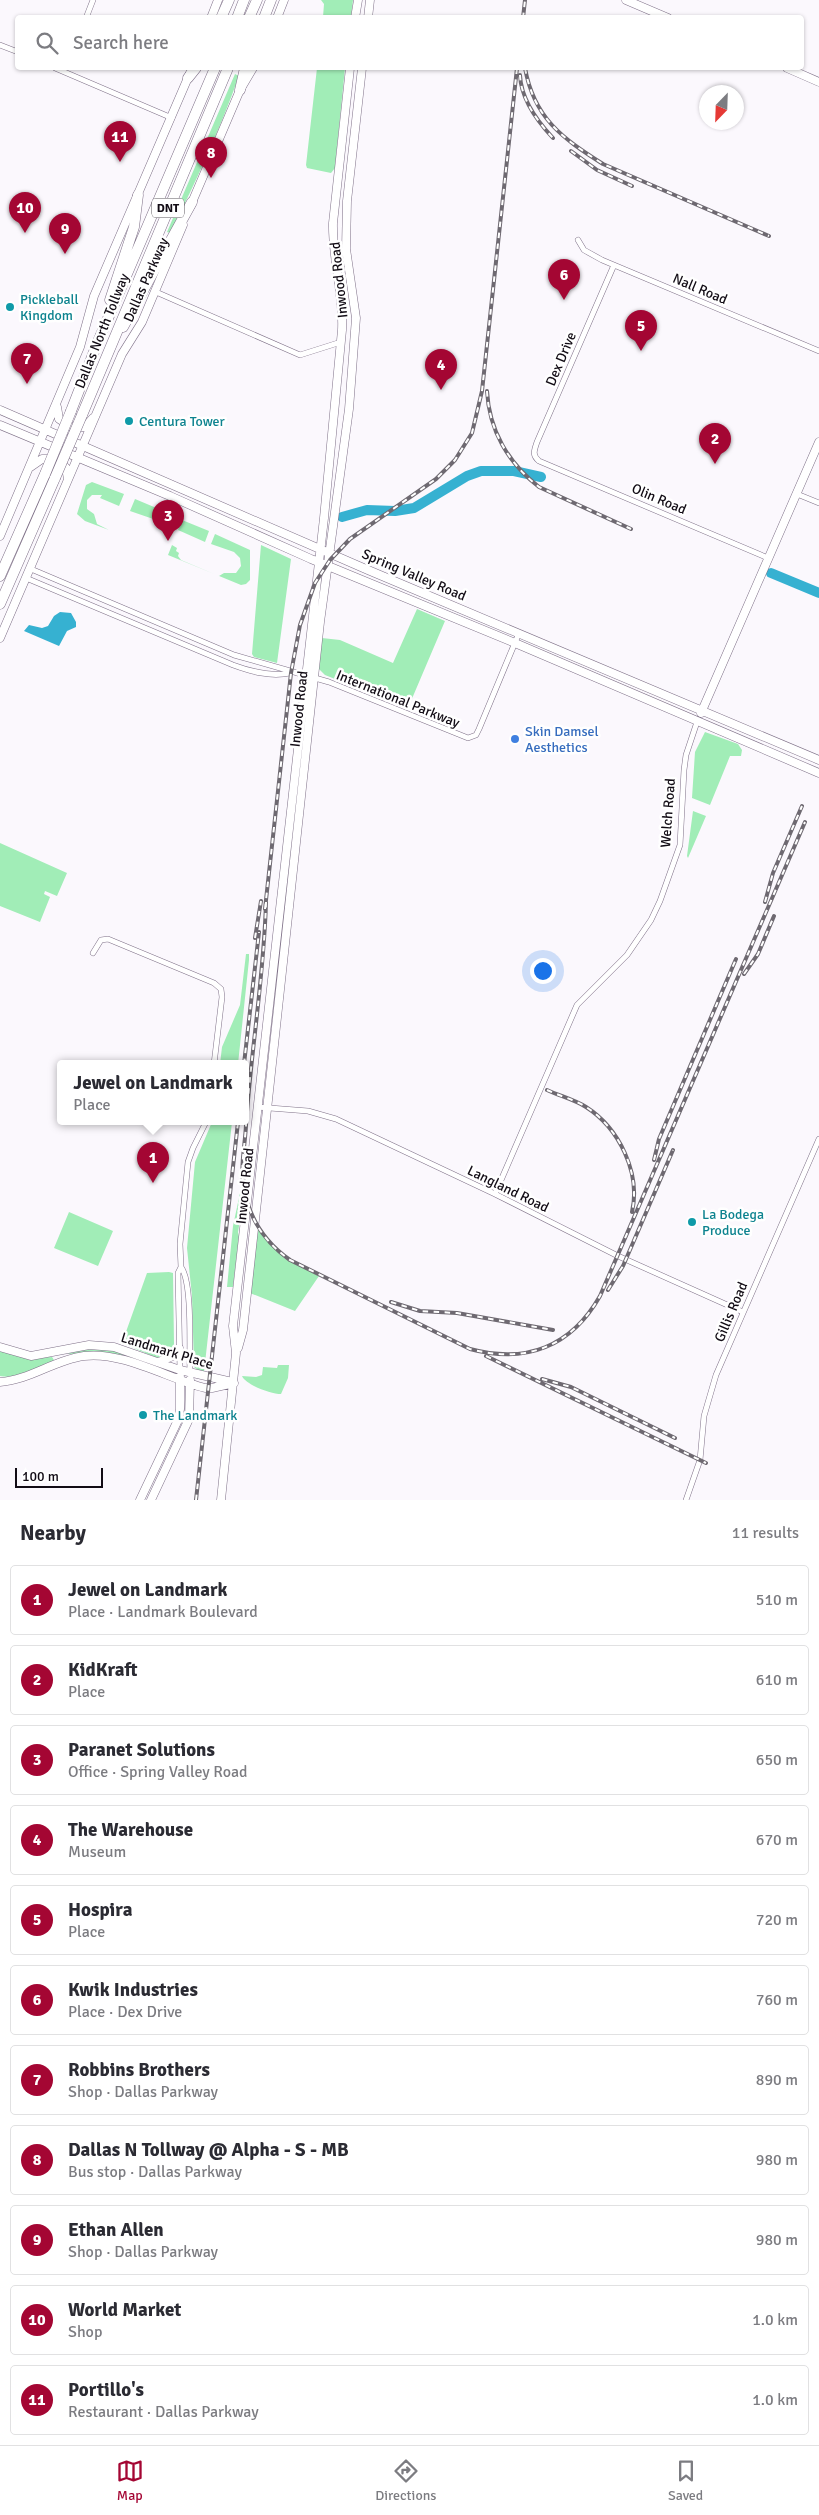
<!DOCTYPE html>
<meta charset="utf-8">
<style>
body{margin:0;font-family:Signika,sans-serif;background:#f7f7f7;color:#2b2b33}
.compass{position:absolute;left:699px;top:85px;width:45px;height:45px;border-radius:50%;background:#fff;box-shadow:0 1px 4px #0004;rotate:203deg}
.scale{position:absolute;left:15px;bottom:12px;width:88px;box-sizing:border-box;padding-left:5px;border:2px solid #120c15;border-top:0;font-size:14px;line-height:18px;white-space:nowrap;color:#120c15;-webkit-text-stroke:4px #fff;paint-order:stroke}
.you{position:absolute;left:542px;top:970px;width:18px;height:18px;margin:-12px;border:4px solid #fff;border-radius:50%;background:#1a73e8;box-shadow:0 0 0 8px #1a73e833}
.badge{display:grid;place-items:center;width:32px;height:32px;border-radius:50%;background:#a40633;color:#fff;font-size:16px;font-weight:700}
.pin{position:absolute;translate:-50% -41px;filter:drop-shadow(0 1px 2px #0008)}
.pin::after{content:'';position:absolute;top:26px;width:18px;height:15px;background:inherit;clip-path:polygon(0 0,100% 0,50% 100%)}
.popup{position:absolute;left:57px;top:1060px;width:192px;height:65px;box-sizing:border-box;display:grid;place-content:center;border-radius:5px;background:#fff;filter:drop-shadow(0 1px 4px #0005);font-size:16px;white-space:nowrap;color:#7c7c81}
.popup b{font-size:19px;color:#2b2b33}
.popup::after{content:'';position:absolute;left:50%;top:100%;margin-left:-10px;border:10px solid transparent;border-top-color:#fff}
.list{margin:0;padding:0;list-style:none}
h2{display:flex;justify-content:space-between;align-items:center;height:65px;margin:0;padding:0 20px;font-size:21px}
h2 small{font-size:16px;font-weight:400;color:#7c7c81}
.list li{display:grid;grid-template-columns:32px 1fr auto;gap:15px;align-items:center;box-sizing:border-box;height:70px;margin:0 10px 10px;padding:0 10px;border:1px solid #e1e1e2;border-radius:5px}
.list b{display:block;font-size:19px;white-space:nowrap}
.list p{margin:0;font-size:16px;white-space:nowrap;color:#7c7c81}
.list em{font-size:16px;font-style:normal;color:#7c7c81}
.icon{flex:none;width:28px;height:28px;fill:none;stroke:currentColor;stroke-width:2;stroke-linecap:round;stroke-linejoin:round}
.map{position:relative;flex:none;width:819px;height:1500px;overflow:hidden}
.search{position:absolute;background:#fff;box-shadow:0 1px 4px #0004;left:15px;right:15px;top:15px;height:55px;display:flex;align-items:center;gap:12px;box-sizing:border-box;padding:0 18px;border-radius:5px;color:#7c7c81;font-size:19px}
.sheet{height:945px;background:#fff}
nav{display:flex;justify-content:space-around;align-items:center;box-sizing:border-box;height:70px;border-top:1px solid #e1e1e2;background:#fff;font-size:14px;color:#7c7c81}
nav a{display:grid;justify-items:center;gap:2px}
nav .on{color:#a40633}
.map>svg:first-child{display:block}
.green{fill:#a1edb7}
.water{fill:#36b1d1}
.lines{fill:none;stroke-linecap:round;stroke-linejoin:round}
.river{stroke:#36b1d1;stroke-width:10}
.street-casing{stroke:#7f7188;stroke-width:6}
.secondary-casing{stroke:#7f7188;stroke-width:9}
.highway-casing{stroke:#7f7188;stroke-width:11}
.street{stroke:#fff;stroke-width:5}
.secondary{stroke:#fff;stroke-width:8}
.highway{stroke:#fff;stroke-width:10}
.rail-casing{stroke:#6e6971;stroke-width:4}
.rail{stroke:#fff;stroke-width:2;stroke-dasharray:5.5;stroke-linecap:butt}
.highway-bridge-casing{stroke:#7f7188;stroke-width:11;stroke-linecap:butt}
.highway-bridge{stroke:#fff;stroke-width:10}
.culture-dot{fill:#0f9aa8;stroke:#fff;stroke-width:2}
.shop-dot{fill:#3f7fe0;stroke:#fff;stroke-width:2}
.labels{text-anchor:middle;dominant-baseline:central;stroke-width:5;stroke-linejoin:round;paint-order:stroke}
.shield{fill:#fff;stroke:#59555b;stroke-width:1}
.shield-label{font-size:12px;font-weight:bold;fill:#120c15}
.street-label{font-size:14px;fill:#120c15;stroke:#fff}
.culture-label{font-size:14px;fill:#0d838f;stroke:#fff;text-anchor:start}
.shop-label{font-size:14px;fill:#366cbe;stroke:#fff;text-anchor:start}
</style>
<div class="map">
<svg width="819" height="1500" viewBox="0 0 819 1500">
<rect width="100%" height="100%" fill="#fbf8fd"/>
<path class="green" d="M 321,0 L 353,0 L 351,17 L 323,17 L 324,4 Z
M 317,68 L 345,68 L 335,168 L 331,173 L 307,168 L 306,165 Z
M 235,74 L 239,76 C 220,129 196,182 170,233 L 167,232 Z
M 92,482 L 124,494 L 119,506 L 100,498 L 102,495 L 92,495 L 87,500 L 87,509 L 94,514 L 97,524 L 109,530 L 85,521 L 77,514 L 86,485 Z
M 135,499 L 166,512 L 162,522 L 130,511 Z
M 182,520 L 209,531 L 205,542 L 178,530 Z
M 215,534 L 250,550 L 250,580 L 246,584 L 241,585 L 168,555 L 172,545 L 177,548 L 176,551 L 179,553 L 178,556 L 181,560 L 219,576 L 224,573 L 236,573 L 241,566 L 240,558 L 234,552 L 211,544 Z
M 261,545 L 291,559 L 277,663 L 254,657 L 252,654 Z
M 417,609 L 445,621 L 408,708 L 325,675 L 319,669 L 322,638 L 340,640 L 393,663 Z
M 705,732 L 738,744 L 742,750 L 741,756 L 730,756 L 710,805 L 692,798 L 695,752 Z
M 693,811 L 706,816 L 688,858 L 687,856 Z
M 0,843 L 67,873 L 57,896 L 45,891 L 44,894 L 50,897 L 40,922 L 0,906 Z
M 246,954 L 249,954 L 249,960 L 238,1064 L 220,1064 L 222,1047 L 240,1005 Z
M 212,1122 L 232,1122 L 204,1372 L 200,1372 L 194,1367 L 192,1296 L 187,1248 L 195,1162 Z
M 240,1193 L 244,1196 L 238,1232 L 239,1237 L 233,1287 L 227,1287 L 233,1226 Z
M 69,1212 L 113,1231 L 98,1266 L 54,1248 Z
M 258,1227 C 273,1252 294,1263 319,1276 L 295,1311 L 250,1293 Z
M 169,1272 L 173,1273 L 174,1344 L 170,1353 L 157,1358 L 122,1343 L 147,1273 Z
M 84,1349 L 113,1350 L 172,1372 L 112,1353 L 67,1354 Z
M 0,1351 L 27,1358 L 52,1357 L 54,1360 C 41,1371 17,1379 0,1376 Z
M 278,1365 L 289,1365 L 288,1378 L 281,1394 C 271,1394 246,1385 242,1376 L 256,1377 L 262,1375 L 263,1367 L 277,1368 Z"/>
<path class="water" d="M 60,612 L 71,613 L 76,622 L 76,627 L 67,631 L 59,646 L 24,631 L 29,625 L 42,628 L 48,626 L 54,616 Z"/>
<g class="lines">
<path class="river" d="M 342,517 L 367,510 L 395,511 L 414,508 L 467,476 L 481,471 L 514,471 L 541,477
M 771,573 L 819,593"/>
<g class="street-casing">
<path id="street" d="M 86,18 L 93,0
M 0,45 L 18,52
M 55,68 L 172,118
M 578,240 L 584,250 L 602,260 L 819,351
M 614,265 L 537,442 C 534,451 532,455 539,461 L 768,558
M 156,292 L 300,355 L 341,342
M 797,494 L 819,503
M 31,569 L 234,655 L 329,682 L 468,738 L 476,735 L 479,729 L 519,633
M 26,578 L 233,665 C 252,672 271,677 290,673
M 93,953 L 101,940 L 108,939 L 214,983 L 221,989 L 222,997 L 214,1064
M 257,1107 L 308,1111 L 336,1119 L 495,1194 L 618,1256 L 743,1312
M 495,1194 L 577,1005 L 627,955 L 651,920 L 660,901 L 680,845 L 684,770 L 686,755 L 697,722
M 181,1267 C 193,1283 189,1350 190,1373
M 180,1370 L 178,1273 L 181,1267 L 180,1244 L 188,1162 L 193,1148 L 206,1122
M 686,1500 L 700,1460 L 704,1416 L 716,1375 L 819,1139"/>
</g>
<g class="secondary-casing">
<path id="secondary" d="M 626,0 L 668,18
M 211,18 L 218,0
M 277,18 L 284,0
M 355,18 L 358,0
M 368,18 L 370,0
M 787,68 L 819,82
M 190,207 L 240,90 L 253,68
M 57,407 L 59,419 L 73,428 L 85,427 L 93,418
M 0,410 L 368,570 L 819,760
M 0,425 L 170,496 L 311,559 L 515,643 L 819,773
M 29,468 L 42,459 L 58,459 L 66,468 L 68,479
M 0,536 L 80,347 L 94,296 L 190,73
M 0,638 L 122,354 L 142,322 L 183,225
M 701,713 L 819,442
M 0,1347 L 31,1356 L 89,1345 L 114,1347 L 180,1370 L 232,1382
M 238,1348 L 243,1330 L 320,622 L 349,409 L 356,318 L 346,249 L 347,201 L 362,68
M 159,1362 L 175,1355 L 179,1348
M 0,1382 C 30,1380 54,1360 84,1356 C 122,1351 167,1378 205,1388 L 212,1388 L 234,1383
M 140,1500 L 178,1420 L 180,1409 L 180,1377
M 151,1500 L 189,1419 L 190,1380
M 221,1500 L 236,1353 L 233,1326 L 324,518 L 342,330 C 344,294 332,259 333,223 L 350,68"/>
</g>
<g class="highway-casing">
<path id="highway" d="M 221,18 L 229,0
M 237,18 L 244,0
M 249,18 L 257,0
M 264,18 L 271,0
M 188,78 L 196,68
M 240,90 L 245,68
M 110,300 L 134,227 L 138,195
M 123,327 L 192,202
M 71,411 L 97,344 L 215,68
M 82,415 L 228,68
M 0,576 L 45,474
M 0,604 L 55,478"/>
</g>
<use href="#street" class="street"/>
<use href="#secondary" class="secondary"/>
<use href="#highway" class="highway"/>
<g class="rail-casing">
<path id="rail" d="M 523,18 L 525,0
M 525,68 C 534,118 562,138 603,164 L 769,236
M 520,75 C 521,99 537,121 553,138
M 571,151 L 597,170 L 632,186
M 487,391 C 489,430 508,463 539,487 L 631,529
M 266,902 C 264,977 251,1050 246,1125 C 245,1147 239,1171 245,1193 C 251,1222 266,1243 290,1260 L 470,1349 C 526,1364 571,1347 600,1296 L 805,822
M 765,902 L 773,873 L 802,806
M 265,909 L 291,673 L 300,625 L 315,583 L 330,560 L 350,539 L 436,479 L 455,460 L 472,433 L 482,391 L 517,68
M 255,938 L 261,901
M 744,974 L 758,954 L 774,916
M 244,1064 L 259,932
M 547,1090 C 560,1096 575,1100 586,1107 C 619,1128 641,1173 632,1212
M 654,1160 L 659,1139 L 736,959
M 608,1290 L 623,1266 L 673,1150
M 391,1302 L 420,1311 L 457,1313 L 553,1330
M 486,1356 L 706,1463
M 542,1379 L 571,1387 L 675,1438
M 196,1500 L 238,1122"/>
</g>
<use href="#rail" class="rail"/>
<g class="highway-bridge-casing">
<path id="highway-bridge" d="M 45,474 L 71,411
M 55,478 L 82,415"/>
</g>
<use href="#highway-bridge" class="highway-bridge"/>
</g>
<g class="culture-dot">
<circle cx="10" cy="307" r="5"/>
<circle cx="129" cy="421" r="5"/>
<circle cx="692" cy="1222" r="5"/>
<circle cx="143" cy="1415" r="5"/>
</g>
<circle class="shop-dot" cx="515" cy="739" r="5"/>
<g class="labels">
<rect class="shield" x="152" y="198.5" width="32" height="19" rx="4"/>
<g class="shield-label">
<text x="168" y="208">DNT</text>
</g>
<g class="street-label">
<text transform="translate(146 280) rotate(-66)">Dallas Parkway</text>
<text transform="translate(339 280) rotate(-96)">Inwood Road</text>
<text transform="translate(700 289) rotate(23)">Nall Road</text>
<text transform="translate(102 331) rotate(-68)">Dallas North Tollway</text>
<text transform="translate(561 359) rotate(-67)">Dex Drive</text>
<text transform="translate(659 499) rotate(23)">Olin Road</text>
<text transform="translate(414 575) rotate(23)">Spring Valley Road</text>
<text transform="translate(398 699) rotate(22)">International Parkway</text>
<text transform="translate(299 709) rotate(-84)">Inwood Road</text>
<text transform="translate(668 813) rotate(-86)">Welch Road</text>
<text transform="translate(245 1186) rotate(-84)">Inwood Road</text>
<text transform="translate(508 1189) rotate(26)">Langland Road</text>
<text transform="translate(731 1312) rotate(-67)">Gillis Road</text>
<text transform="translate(167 1351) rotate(17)">Landmark Place</text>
</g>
<g class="culture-label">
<text x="20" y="299">Pickleball<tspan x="20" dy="16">Kingdom</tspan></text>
<text x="139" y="421">Centura Tower</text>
<text x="702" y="1214">La Bodega<tspan x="702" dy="16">Produce</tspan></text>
<text x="153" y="1415">The Landmark</text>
</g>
<g class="shop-label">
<text x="525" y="731">Skin Damsel<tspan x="525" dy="16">Aesthetics</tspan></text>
</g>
</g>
</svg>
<svg class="compass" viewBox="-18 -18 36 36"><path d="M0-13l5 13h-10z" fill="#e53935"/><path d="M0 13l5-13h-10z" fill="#7c7c81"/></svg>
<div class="scale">100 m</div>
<div class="you"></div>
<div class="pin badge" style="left:153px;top:1183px">1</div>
<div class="popup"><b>Jewel on Landmark</b>Place</div>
<div class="pin badge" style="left:715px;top:464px">2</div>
<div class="pin badge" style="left:168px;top:541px">3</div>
<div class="pin badge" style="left:441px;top:390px">4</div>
<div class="pin badge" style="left:641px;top:351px">5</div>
<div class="pin badge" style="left:564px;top:300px">6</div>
<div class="pin badge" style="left:27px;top:384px">7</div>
<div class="pin badge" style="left:211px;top:178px">8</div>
<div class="pin badge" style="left:65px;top:254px">9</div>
<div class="pin badge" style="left:25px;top:233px">10</div>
<div class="pin badge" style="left:120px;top:162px">11</div>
<div class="search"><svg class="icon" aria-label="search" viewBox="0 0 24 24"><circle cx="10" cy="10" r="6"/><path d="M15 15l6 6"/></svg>Search here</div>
</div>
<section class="sheet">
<h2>Nearby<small>11 results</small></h2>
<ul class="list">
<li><span class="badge">1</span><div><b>Jewel on Landmark</b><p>Place · Landmark Boulevard</p></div><em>510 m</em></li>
<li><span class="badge">2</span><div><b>KidKraft</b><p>Place</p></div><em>610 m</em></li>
<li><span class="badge">3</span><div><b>Paranet Solutions</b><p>Office · Spring Valley Road</p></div><em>650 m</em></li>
<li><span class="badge">4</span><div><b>The Warehouse</b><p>Museum</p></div><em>670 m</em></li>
<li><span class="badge">5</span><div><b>Hospira</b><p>Place</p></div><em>720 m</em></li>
<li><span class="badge">6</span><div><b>Kwik Industries</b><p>Place · Dex Drive</p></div><em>760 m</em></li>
<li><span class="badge">7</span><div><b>Robbins Brothers</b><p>Shop · Dallas Parkway</p></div><em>890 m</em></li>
<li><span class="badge">8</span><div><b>Dallas N Tollway @ Alpha - S - MB</b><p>Bus stop · Dallas Parkway</p></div><em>980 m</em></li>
<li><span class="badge">9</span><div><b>Ethan Allen</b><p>Shop · Dallas Parkway</p></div><em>980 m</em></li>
<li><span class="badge">10</span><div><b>World Market</b><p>Shop</p></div><em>1.0 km</em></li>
<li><span class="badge">11</span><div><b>Portillo's</b><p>Restaurant · Dallas Parkway</p></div><em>1.0 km</em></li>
</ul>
</section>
<nav>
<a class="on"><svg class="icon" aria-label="map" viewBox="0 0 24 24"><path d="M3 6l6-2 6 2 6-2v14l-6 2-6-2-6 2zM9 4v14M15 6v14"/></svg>Map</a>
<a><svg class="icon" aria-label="directions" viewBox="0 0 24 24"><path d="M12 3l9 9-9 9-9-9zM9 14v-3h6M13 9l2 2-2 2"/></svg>Directions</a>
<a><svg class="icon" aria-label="saved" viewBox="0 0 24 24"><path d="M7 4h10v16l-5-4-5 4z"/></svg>Saved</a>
</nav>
